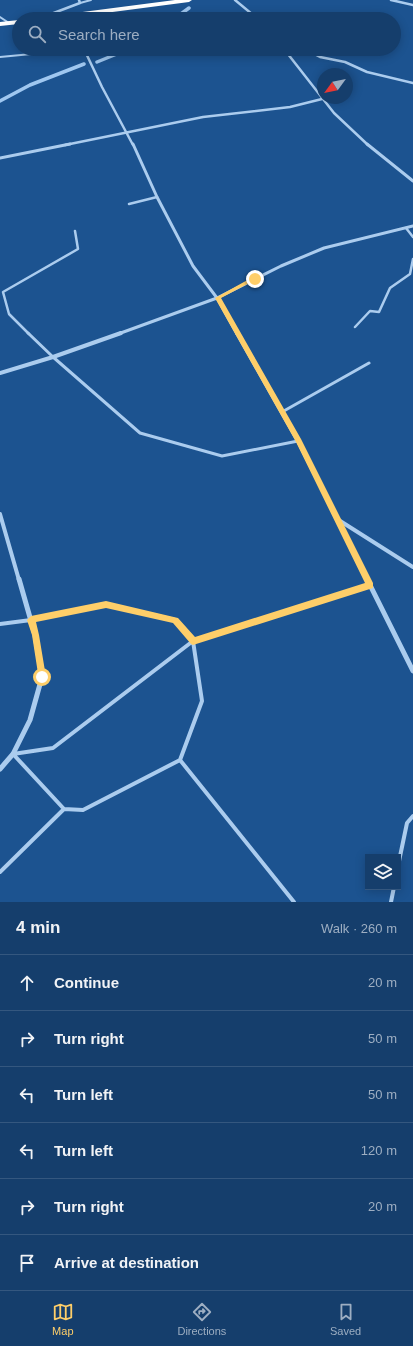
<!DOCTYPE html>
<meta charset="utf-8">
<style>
body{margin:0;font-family:Helvetica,sans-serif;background:#224974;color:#f1f3f6}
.controls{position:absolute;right:12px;bottom:12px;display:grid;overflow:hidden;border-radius:0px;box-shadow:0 2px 10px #0003}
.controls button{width:36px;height:36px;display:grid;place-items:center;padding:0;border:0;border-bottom:1px solid #34577f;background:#153e6c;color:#f1f3f6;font:20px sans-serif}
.compass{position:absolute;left:317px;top:68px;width:36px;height:36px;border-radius:50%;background:#153e6c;box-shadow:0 2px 10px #0003;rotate:237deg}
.stop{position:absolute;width:12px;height:12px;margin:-9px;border:3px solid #fece69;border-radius:50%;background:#fff}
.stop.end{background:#fece69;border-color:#fff;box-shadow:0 1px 4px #0008}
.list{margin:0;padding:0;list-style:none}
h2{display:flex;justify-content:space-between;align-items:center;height:52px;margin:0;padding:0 16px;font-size:17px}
h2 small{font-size:13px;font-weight:400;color:#9daec2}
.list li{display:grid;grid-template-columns:26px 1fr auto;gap:12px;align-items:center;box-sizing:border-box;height:56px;padding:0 16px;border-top:1px solid #34577f}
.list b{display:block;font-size:15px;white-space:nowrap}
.list em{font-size:13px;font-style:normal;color:#9daec2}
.icon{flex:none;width:22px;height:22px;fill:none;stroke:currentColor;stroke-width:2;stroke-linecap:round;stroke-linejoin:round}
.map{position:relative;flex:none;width:413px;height:902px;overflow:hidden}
.search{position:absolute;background:#153e6c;box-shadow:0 2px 10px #0003;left:12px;right:12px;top:12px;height:44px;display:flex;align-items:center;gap:10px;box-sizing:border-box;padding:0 14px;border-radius:22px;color:#9daec2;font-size:15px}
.sheet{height:388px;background:#153e6c}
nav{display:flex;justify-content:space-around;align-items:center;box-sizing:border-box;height:56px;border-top:1px solid #34577f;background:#153e6c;font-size:11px;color:#9daec2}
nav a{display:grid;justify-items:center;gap:2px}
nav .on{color:#fece69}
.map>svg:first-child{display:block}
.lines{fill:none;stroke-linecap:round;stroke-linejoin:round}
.stream{stroke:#9fc7f0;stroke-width:3.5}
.lane-far3{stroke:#abccee;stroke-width:2}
.lane-far2{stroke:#abccee;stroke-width:2.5}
.lane-far1{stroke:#abccee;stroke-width:3}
.lane{stroke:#abccee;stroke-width:4}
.street-far3{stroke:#abccee;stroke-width:2.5}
.street-far2{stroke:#abccee;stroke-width:3}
.street-far1{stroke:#abccee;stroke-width:4}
.street{stroke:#abccee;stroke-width:5}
.highway{fill:#fff;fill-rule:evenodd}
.route{fill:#fece69}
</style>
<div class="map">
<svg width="413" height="902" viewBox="0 0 413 902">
<rect width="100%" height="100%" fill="#1c5390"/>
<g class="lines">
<path class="stream" d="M 174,19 L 189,8
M 97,62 L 129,49
M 0,101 L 30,85 L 84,64"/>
<path class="lane-far3" d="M 80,3 L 91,0
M 0,17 L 9,23
M 0,57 L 84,49"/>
<path class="lane-far2" d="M 129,204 L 157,197
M 406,228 L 413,237
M 355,327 L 370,311 L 379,312 L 390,288 L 410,274 L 413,259
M 29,334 L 9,314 L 3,292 L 78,249 L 75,231"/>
<path class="lane-far1" d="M 28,333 L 53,357 L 140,433 L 222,456 L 298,441
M 282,412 L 369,363"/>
<path class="lane" d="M 0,624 L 31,620 L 105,604 L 175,620 L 193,641 L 202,701 L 180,760
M 13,754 L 53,748 L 193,641 L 370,585
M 13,754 L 64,809 L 83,810 L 180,760 L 294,902
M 398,866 L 407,823 L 413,816
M 0,872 L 64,809
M 391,902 L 394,887"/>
<path class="street-far3" d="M 235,0 L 258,19
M 391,0 L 413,5
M 55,18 L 51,14 L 80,3 L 79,0
M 84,49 L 102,87 L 133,145
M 284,49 L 334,113 L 368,145
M 305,49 L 320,57 L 345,62 L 367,72 L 413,83
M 65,145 L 203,117 L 290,107 L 322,99"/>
<path class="street-far2" d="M 133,144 L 157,197 L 193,266 L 217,298 L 237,334
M 367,144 L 413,181
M 0,158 L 70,144
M 118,334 L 217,298 L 281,266 L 324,248 L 413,226"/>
<path class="street-far1" d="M 237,333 L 298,441 L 368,580
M 0,373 L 53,357 L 121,333
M 0,514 L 19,580
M 337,519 L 413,567"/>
<path class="street" d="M 367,579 L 413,671
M 0,769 L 13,754 L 30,720 L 42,677 L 35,635 L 19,579"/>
<path class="highway" d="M 175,0 L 192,0 L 189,2 L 59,19 L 41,19 L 44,17 Z
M 19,20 L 19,24 L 0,26 L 0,22 Z"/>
</g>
<path class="route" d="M 253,277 L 257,279 L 221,298 L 301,439 L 373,583 L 373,588 L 193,645 L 191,644 L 173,623 L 106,608 L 36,622 L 39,635 L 46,677 L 44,680 L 39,680 L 32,635 L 27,620 L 31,616 L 106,601 L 178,618 L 195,637 L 365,583 L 296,442 L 215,298 Z"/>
</svg>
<div class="controls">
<button><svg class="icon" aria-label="layers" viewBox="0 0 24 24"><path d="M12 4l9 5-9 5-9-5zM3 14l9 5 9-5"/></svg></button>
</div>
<svg class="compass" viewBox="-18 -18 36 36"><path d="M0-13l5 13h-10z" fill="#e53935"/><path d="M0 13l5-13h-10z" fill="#9daec2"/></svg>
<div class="stop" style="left:42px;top:677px"></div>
<div class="stop end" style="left:255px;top:279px"></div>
<div class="search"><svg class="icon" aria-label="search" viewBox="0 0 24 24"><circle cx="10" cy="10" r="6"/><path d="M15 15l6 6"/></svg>Search here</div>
</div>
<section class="sheet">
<h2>4 min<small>Walk · 260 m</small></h2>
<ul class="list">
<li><svg class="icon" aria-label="ahead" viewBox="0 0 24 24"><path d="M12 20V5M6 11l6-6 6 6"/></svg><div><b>Continue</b></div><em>20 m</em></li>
<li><svg class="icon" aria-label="right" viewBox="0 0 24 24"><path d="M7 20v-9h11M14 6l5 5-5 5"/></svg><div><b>Turn right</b></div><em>50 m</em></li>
<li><svg class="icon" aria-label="left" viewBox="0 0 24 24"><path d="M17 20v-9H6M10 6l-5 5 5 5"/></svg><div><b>Turn left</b></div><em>50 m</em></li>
<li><svg class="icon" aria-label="left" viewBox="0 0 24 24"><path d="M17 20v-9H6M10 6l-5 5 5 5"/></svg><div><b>Turn left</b></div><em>120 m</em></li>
<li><svg class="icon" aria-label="right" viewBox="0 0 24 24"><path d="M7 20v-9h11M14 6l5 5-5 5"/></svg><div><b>Turn right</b></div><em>20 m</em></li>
<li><svg class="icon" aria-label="arrive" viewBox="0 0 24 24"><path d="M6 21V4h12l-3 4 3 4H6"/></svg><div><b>Arrive at destination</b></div></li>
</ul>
</section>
<nav>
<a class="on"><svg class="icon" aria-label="map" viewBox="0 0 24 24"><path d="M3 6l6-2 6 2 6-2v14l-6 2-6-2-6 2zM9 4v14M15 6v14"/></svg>Map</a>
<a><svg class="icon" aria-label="directions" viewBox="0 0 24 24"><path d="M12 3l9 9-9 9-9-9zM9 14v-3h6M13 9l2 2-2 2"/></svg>Directions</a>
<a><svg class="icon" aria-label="saved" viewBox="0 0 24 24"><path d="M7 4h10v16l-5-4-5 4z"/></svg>Saved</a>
</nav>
